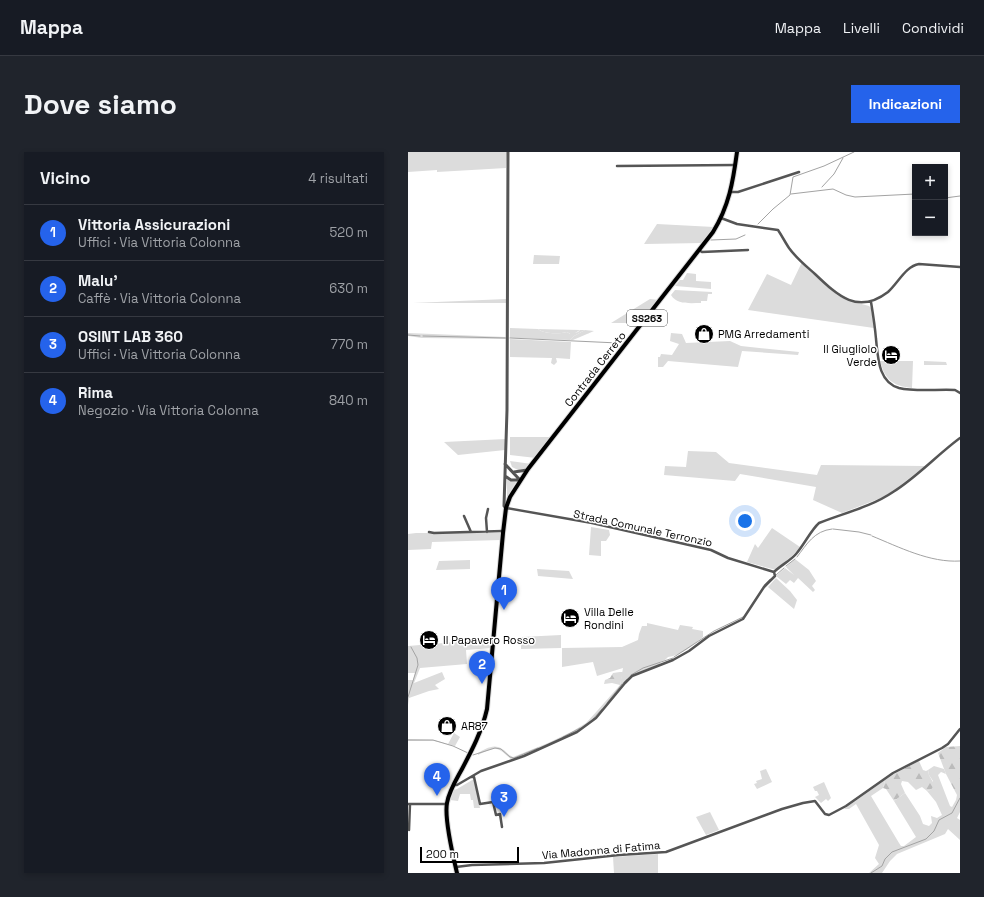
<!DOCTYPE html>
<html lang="it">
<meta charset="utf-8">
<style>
body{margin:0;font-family:"Space Grotesk",sans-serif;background:#20242c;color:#f1f3f6}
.controls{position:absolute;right:12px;top:12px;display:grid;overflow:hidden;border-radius:0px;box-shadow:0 2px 6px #0003}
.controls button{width:36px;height:36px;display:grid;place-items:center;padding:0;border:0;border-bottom:1px solid #363941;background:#171b24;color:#f1f3f6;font:20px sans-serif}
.scale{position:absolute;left:12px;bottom:10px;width:99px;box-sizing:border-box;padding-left:4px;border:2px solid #000;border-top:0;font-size:11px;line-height:14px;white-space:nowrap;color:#000;-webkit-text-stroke:3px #fff;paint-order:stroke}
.you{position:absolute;left:337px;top:369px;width:14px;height:14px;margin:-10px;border:3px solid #fff;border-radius:50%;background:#1a73e8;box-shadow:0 0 0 6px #1a73e833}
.badge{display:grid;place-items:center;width:26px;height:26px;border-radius:50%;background:#2563eb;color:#fff;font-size:13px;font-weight:700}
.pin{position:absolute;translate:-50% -33px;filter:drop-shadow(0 1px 2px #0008)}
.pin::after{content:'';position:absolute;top:21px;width:14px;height:12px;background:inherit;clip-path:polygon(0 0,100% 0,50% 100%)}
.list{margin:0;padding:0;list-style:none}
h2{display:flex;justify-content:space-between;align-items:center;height:52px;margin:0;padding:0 16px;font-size:17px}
h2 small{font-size:13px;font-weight:400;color:#9ea1a6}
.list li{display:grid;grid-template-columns:26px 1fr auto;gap:12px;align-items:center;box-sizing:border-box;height:56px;padding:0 16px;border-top:1px solid #363941}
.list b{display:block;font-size:15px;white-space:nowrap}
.list p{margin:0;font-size:13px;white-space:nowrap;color:#9ea1a6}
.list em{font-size:13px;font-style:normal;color:#9ea1a6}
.map{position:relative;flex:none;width:552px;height:721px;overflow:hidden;border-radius:0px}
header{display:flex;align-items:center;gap:24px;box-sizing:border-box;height:56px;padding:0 20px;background:#171b24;border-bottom:1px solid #363941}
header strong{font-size:19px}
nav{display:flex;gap:22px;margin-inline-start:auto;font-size:14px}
.intro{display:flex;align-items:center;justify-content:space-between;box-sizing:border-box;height:96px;padding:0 24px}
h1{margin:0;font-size:28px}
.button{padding:10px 18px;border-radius:0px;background:#2563eb;color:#fff;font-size:14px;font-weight:700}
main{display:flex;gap:24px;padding:0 24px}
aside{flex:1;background:#171b24;border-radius:0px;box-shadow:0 2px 6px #0003}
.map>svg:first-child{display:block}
.green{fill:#dcdcdc}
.forest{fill:url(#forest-firs)}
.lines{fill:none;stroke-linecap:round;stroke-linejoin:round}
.stream{stroke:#a3a3a3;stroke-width:1}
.primary-casing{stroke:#dbdbdb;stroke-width:6}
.minor{stroke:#555;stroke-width:2.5}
.tertiary{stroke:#555;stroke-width:3}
.primary{stroke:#000;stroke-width:4}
.labels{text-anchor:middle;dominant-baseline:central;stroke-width:3;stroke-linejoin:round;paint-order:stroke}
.shield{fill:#fff;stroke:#4c4c4c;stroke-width:1}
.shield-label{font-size:10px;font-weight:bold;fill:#000}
.poi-label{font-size:11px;fill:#000;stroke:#fff;text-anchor:start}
.street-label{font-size:11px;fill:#000;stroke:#fff}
</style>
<header>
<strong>Mappa</strong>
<nav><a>Mappa</a><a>Livelli</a><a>Condividi</a></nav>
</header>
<div class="intro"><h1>Dove siamo</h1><a class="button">Indicazioni</a></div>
<main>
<aside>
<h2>Vicino<small>4 risultati</small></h2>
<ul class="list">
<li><span class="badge">1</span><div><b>Vittoria Assicurazioni</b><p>Uffici · Via Vittoria Colonna</p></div><em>520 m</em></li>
<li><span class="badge">2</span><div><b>Malu'</b><p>Caffè · Via Vittoria Colonna</p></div><em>630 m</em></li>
<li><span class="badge">3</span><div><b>OSINT LAB 360</b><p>Uffici · Via Vittoria Colonna</p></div><em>770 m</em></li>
<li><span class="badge">4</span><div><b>Rima</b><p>Negozio · Via Vittoria Colonna</p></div><em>840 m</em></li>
</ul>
</aside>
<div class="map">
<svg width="552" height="721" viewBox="0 0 552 721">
<defs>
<pattern id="forest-firs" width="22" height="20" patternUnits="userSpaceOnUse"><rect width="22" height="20" fill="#dcdcdc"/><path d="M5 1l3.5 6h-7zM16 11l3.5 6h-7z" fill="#bbb"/></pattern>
</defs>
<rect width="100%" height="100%" fill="#fff"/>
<path class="green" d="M 0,0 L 99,0 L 98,16 L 29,20 L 29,18 L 0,20 Z
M 249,72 L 306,75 L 295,91 L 236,92 Z
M 126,103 L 152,104 L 151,112 L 125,112 Z
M 394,110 L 429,143 L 439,148 L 461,154 L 463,156 L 466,176 L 340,158 L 359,122 L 383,133 Z
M 279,121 L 288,122 L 288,129 L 303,130 L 303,137 L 267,134 L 272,128 L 275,128 Z
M 267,138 L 304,140 L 304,142 L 300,142 L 299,149 L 293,149 L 293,151 C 282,151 269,153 263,143 Z
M 98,147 L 98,151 L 5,151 Z
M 242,147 L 251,148 L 232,171 L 203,171 Z
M 102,176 L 130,177 C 136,182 151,182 159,180 L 162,182 L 170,180 L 172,178 L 177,178 L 166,184 L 162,188 L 102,186 Z
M 0,181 L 98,185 L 98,187 L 14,186 L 0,184 Z
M 263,181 L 274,182 L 278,191 L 322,189 L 333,194 L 391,200 L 390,203 L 334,199 L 330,215 L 260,209 L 255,215 L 250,215 L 250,205 L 252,205 L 253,202 L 264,203 L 271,192 L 262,189 Z
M 102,187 L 163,190 L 162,207 L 148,206 L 149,210 L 146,213 L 143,211 L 144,206 L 102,205 Z
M 472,209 L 505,209 L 504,236 C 485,234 477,228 472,209 Z
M 516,209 L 538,210 L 539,213 L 516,213 Z
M 102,285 L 143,285 L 128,306 L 102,303 Z
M 98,287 L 97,298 L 50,303 L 36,290 Z
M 280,299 L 308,300 L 321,311 L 409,323 L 413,313 L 517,314 L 484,340 L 473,346 L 434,361 L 405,348 L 408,335 L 332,322 L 327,329 L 256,323 L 257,314 L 278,315 Z
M 102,309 L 124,312 L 119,317 L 110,318 L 104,315 Z
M 99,328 L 108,330 L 99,345 Z
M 183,375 L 201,378 L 202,383 L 198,389 L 193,389 L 193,404 L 181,403 Z
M 364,376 L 392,395 L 386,402 L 368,418 L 339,410 L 347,392 L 350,396 Z
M 8,381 L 93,381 L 93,388 L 24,390 L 23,397 L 0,398 L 0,382 Z
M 387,407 L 401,418 L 408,429 L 404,434 L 407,438 L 405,440 L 390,426 L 386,431 L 382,428 L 378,432 L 368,424 L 377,416 L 386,423 L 378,415 Z
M 62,408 L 62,417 L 28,418 L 31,409 Z
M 129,417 L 161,419 L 165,427 L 130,424 Z
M 368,426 L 382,439 L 389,448 L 386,457 L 360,435 Z
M 239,471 L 270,478 L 272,473 L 285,475 L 284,477 L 295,479 L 295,485 C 284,494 274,503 260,505 L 257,508 L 252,510 L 252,513 L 225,523 L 185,567 L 171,578 L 117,603 L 104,608 C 88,594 89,594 70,603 L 70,601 C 77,597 86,591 94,597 C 98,599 100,603 105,605 L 140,591 L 165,579 L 178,571 L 189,559 L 212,533 L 215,516 L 189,524 L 185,510 L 154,515 L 154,496 L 214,495 L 230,488 L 231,482 L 234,474 L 239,474 Z
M 153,483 L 153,496 L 113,497 L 113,485 Z
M 84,487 L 83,496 L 58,498 L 59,512 L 12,516 L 6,531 L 34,520 L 37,527 L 27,533 L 31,537 L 21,539 L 1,546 L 0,553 L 0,528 L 5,528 L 7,521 L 0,521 L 0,494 Z
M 46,581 L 52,585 L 47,594 L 26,589 L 0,589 L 0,587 L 26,588 L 40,592 Z
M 526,614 L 536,617 L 538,622 L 533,620 L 530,623 L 542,654 L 544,655 L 548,648 L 552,648 L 552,660 L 549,666 L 552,668 L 552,688 L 540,677 L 537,682 L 489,702 L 482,709 L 474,721 L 461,721 L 471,712 L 467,706 L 471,693 L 448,652 L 441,657 L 436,657 L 477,628 L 475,636 L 463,644 L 491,691 L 493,694 L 496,694 L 508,685 L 486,649 L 497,641 L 512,664 L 515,672 L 521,674 L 524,671 L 523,664 L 529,666 L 534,663 L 528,650 L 519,639 L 522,638 L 525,629 L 521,623 L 520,618 Z
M 358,617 L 364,630 L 349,637 L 346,632 L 349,631 L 348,629 L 354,627 L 352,619 Z
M 66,627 L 72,656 L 66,656 L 65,648 L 63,648 L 62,642 L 52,642 L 50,649 L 42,648 L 46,638 L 49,637 Z
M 416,630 L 423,646 L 420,649 L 418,647 L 413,651 L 407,645 L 411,643 L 409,639 L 407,639 L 405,635 Z
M 302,660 L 311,678 L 298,683 L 288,665 Z
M 250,702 L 250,721 L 206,721 L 205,705 Z"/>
<path class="forest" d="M 130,177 L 172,178 L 164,183 L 159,180 C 151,182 136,182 130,177 Z
M 177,178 L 186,179 L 165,188 L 162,188 L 166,184 Z
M 212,520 L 215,520 L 212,533 L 204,531 L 196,532 L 197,528 L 202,526 L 205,521 Z
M 552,594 L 552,648 L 548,648 L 549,643 L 538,622 L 530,601 L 538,595 Z
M 511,609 L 515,618 L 518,619 L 520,618 L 521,623 L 526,632 C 525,636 523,638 519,639 L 514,635 L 508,638 L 500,630 L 494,629 L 493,632 L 497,641 L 486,649 L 478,637 L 475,636 L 477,628 L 486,622 Z"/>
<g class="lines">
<path class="stream" d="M 414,35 L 426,22 L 435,6
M 383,42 L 425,37 L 438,43 L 447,45 L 507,42
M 537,46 L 552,44
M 350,72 L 365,57 L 382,43 L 385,25 L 416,14 L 446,0
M 303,88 L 328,87 L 337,83
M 0,183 L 12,184
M 15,184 L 97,186
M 102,186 L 210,191
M 425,377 L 451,380 L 463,383
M 464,384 C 491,395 522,411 552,409
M 389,405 C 399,392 406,379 424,377
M 378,414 L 387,407
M 368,423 L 376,416
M 356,433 L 362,427
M 266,505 L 306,479 L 335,465
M 223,523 L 235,516 L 265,506
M 215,531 L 219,527
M 0,545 L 10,513 L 9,506 L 3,495
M 199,551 L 214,532
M 185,567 L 194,557
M 155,585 L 172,576
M 0,588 L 25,588 L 45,594 L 60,601
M 65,603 L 87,596 L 93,597 L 102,605 L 106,606 L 130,596
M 463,721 L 474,714 L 477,707 L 484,700 L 518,687 L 526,679 L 531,668 L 544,661 L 552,646"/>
<g class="primary-casing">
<path id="primary" d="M 49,721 C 45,704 36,667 39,651 C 41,639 48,628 54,617 C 64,598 74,579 79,557 L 95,381 L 98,356 L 102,345 L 120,317 L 305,80 C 321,54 325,30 329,0"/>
</g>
<path class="minor" d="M 209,14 L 327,13
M 323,40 L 330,40 L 391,20
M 313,66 L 329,72 L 370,78 C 374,84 377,90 381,96 C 388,106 398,114 407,122 C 430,144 450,163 480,140 C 490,131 498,114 511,112 L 552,115
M 291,98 L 294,100 L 340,98
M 463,150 C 465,162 467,175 468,187 C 470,205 470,230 491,236 C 507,240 530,237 547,238 L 552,241
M 98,356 L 184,371 L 303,398 L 320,406 L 366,420
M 56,364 L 63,380
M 21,380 L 26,381 L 95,379
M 79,380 L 78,366 L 80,357
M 64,625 L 66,625 L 72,652 L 85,650 L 88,663 L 92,662 L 94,675
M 61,626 L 73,619 L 116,604 L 169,580 L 188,566 L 217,531 L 224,524 L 265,508 L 281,499 L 301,484 L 335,467 L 356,435 L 367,424 L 366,420 C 373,413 382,409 388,402 C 396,393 403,378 411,371 C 436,361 463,355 485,340 C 509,325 529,303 552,286
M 46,633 L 49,633 L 61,626
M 0,652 L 38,652
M 1,678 L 2,652
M 48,715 L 64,713 L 136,711 L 211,703 L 258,700 L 374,657 L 395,651 L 407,649 L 417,662 L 421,663 L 438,654 L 485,621 L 534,596 L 540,592 L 552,577"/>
<path class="tertiary" d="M 97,312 L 112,328
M 106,320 L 119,318
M 97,324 L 103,328 L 112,328
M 98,356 L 96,354 L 99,258 L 100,0"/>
<use href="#primary" class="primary"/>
</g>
<defs>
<g id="shop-disc" transform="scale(1)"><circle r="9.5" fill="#000" stroke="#fff"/><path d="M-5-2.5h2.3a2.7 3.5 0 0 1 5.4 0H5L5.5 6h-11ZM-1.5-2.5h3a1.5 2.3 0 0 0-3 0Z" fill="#fff"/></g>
<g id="hotel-disc" transform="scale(1)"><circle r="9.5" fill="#000" stroke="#fff"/><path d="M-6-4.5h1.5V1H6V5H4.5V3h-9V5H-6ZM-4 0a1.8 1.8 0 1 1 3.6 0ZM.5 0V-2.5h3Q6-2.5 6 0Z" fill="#fff"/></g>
</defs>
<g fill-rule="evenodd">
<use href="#shop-disc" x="296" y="182"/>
<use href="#hotel-disc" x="483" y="203"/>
<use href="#hotel-disc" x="162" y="466"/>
<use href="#hotel-disc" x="21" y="488"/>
<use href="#shop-disc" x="39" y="574"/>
</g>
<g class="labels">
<rect class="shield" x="219" y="158" width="40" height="16" rx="3"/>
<g class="shield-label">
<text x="239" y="166">SS263</text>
</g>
<g class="poi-label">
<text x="310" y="182">PMG Arredamenti</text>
<text x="469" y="197" text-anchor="end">Il Giugliolo<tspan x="469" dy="13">Verde</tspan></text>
<text x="176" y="460">Villa Delle<tspan x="176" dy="13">Rondini</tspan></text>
<text x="35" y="488">Il Papavero Rosso</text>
<text x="53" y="574">AR87</text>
</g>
<g class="street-label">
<text transform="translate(187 217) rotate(-52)">Contrada Cerreto</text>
<text transform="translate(235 376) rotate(12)">Strada Comunale Terronzio</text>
<text transform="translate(193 698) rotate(-5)">Via Madonna di Fatima</text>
</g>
</g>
</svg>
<div class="controls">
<button>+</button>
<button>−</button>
</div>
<div class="scale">200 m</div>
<div class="you"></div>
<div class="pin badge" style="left:96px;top:458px">1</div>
<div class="pin badge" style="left:74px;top:532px">2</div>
<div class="pin badge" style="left:96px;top:665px">3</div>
<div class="pin badge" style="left:29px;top:644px">4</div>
</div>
</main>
